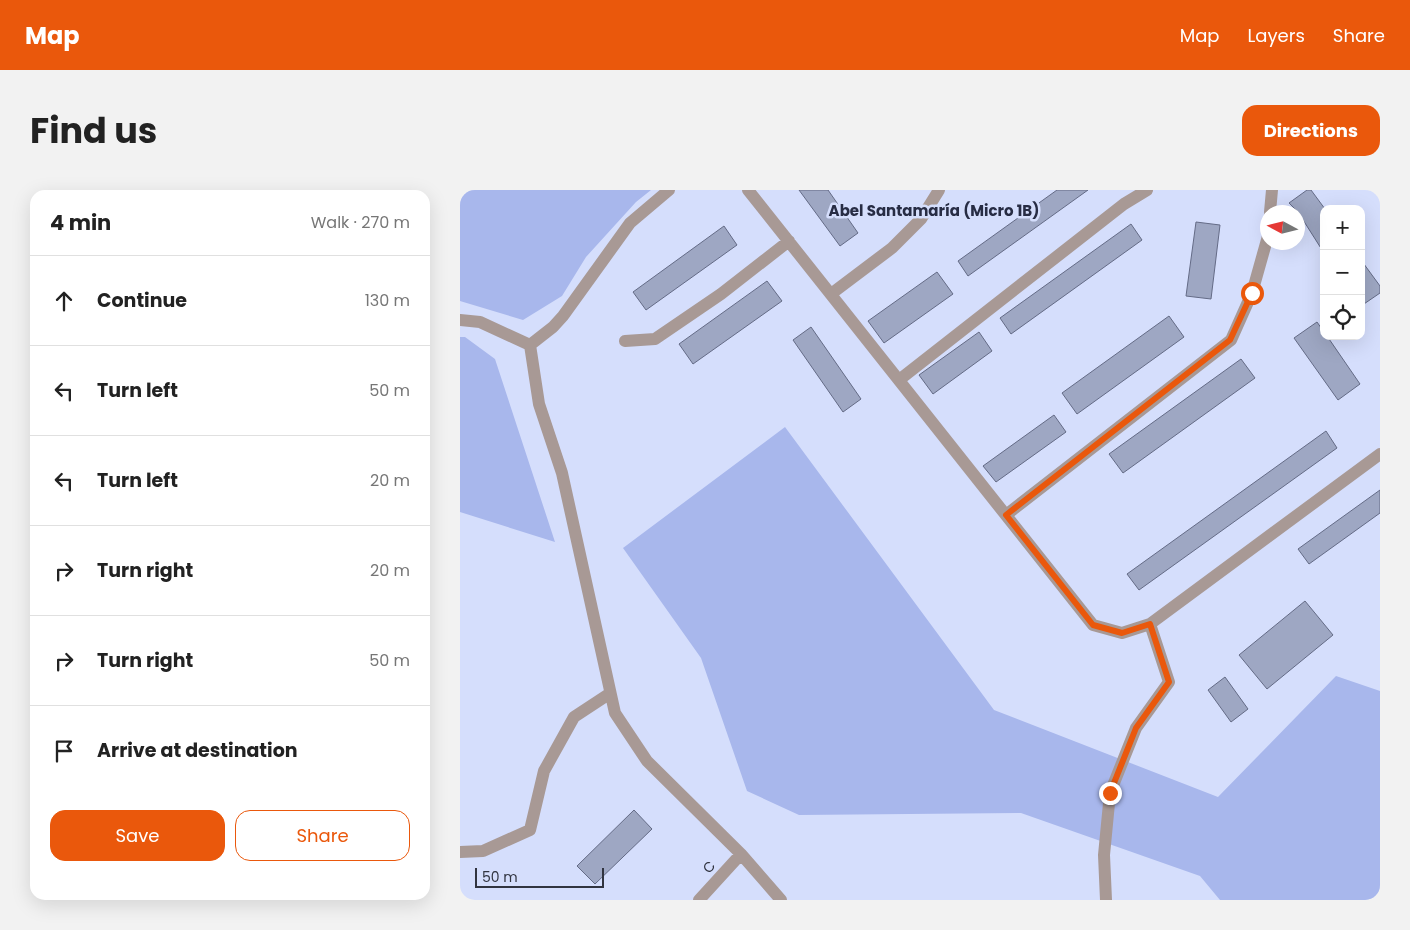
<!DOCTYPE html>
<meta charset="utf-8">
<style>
body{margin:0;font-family:Poppins,sans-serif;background:#f2f2f2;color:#222}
.controls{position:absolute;right:15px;top:15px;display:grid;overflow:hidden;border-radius:10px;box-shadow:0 5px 20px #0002}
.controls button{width:45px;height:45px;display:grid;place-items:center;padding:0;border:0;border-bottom:1px solid #e0e0e0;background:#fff;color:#222;font:25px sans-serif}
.compass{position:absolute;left:800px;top:15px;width:45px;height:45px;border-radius:50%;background:#fff;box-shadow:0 5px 20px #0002;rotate:277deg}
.scale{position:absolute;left:15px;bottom:12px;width:129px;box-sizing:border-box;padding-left:5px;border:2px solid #313440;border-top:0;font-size:14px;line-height:18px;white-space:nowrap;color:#313440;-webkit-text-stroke:4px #d5defc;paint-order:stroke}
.stop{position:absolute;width:15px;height:15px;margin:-11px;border:4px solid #ea580c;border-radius:50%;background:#fff}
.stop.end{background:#ea580c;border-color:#fff;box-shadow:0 1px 5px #0008}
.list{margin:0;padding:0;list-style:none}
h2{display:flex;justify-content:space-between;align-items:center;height:65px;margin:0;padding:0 20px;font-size:21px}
h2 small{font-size:16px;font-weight:400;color:#767676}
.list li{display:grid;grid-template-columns:32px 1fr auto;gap:15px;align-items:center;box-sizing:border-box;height:90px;padding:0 20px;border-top:1px solid #e0e0e0}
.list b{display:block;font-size:19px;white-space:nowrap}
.list em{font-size:16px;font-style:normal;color:#767676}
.actions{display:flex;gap:10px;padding:15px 20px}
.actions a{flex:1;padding:11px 0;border:1px solid #ea580c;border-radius:15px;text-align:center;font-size:18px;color:#ea580c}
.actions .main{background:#ea580c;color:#fff}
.icon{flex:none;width:28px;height:28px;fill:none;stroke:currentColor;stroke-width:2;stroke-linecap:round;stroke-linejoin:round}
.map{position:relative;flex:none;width:920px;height:710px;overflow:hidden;border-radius:15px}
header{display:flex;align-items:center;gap:30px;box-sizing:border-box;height:70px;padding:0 25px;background:#ea580c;color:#fff}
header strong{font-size:24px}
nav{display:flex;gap:28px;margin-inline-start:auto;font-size:18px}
.intro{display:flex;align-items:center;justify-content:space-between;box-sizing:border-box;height:120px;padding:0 30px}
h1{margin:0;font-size:35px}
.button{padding:12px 22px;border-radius:15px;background:#ea580c;color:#fff;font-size:18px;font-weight:700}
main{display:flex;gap:30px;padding:0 30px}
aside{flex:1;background:#fff;border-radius:15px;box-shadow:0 5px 20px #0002}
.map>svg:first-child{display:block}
.green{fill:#a8b7ec}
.building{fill:#9ea7c3;stroke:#646b86}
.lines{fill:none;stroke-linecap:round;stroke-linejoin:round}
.minor{stroke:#a89995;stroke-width:12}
.route{stroke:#ea580c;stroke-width:6}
.labels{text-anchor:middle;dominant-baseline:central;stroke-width:5;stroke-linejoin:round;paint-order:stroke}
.street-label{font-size:14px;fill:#313440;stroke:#d5defc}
.neighbourhood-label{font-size:15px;font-weight:bold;fill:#272c44;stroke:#d5defc}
</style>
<header>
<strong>Map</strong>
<nav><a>Map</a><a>Layers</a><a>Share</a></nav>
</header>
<div class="intro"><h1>Find us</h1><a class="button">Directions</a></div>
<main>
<aside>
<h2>4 min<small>Walk · 270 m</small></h2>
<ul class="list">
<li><svg class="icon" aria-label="ahead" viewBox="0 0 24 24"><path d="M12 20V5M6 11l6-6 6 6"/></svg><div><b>Continue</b></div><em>130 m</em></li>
<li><svg class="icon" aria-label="left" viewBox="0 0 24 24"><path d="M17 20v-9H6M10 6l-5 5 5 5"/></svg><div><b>Turn left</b></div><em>50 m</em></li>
<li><svg class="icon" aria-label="left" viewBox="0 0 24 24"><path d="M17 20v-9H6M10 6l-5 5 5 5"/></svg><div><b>Turn left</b></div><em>20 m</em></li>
<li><svg class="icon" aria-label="right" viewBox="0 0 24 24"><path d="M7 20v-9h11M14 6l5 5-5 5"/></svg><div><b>Turn right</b></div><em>20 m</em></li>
<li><svg class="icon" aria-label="right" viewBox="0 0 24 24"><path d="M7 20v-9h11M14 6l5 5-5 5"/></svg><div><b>Turn right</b></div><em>50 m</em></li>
<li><svg class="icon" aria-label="arrive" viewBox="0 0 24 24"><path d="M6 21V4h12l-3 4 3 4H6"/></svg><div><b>Arrive at destination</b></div></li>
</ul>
<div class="actions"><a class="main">Save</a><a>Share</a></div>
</aside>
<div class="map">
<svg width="920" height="710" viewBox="0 0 920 710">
<rect width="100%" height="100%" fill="#d5defc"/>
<path class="green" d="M 0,0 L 191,0 L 176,12 L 126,67 L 102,106 L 63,130 L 0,111 Z
M 0,147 L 5,147 L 35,169 L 95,352 L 0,322 Z
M 325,237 L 534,520 L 758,607 L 876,486 L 920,501 L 920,710 L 760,710 L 740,686 L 561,623 L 339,625 L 287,601 L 241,468 L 163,358 Z"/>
<path class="building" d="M 339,0 L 368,0 L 398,43 L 380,56 Z
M 597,0 L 628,0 L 508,86 L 498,71 Z
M 847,0 L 851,0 L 865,19 L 864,63 L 838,22 L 829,13 Z
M 736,32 L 760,35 L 751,109 L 726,106 Z
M 671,34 L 682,50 L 551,144 L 540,128 Z
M 264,36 L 277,55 L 186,120 L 173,102 Z
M 901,70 L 920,96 L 920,103 L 901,116 Z
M 477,82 L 493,104 L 424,153 L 408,131 Z
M 307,91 L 322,111 L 233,174 L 219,154 Z
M 709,126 L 724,147 L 617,224 L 602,203 Z
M 857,132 L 864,142 L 864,146 L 867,146 L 900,194 L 878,210 L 834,148 Z
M 351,137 L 401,209 L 383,222 L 333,150 Z
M 519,142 L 532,161 L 473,204 L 459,185 Z
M 781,169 L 795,188 L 663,283 L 649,264 Z
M 594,225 L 606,242 L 536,292 L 523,276 Z
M 866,241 L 877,258 L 679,400 L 667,384 Z
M 920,300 L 920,323 L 849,374 L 838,359 Z
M 845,411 L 873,445 L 807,499 L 779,465 Z
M 765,487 L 788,519 L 771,532 L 748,500 Z
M 174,620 L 192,639 L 135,694 L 117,676 Z"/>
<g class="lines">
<path class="minor" d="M 288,0 L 633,435 L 662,443 L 690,434 L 920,264
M 810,22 L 812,0
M 371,104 L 432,58 L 461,29 L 479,0
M 0,130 L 20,132 L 70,155
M 165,151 L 195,149 L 261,104 L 329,51
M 70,155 L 79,214 L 102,283 L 155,523 L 187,571 L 281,664 L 321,710
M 70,155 L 93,137 L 103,126 L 170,33 L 209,0
M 439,190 L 664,14 L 687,0
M 546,325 L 771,150 L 792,103 L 808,46
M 0,662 L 23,661 L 70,640 L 84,581 L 114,527 L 149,504
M 239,710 L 281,664
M 646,710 L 644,665 L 650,603 L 676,538 L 709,492 L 690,434"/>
</g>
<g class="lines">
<path class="route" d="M 650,603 L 676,538 L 709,492 L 690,434 L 662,443 L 633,435 L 546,325 L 770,150 L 792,103"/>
</g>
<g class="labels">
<g class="street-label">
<text transform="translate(249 677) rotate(-48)">C</text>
</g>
<g class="neighbourhood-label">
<text x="474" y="20">Abel Santamaría (Micro 1B)</text>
</g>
</g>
</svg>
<div class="controls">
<button>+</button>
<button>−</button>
<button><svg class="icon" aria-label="locate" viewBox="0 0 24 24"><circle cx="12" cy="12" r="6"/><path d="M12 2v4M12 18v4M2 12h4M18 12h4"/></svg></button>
</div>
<svg class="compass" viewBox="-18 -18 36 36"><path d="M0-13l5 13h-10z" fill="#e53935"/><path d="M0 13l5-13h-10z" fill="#767676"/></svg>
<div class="scale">50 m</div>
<div class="stop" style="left:792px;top:103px"></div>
<div class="stop end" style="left:650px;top:603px"></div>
</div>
</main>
